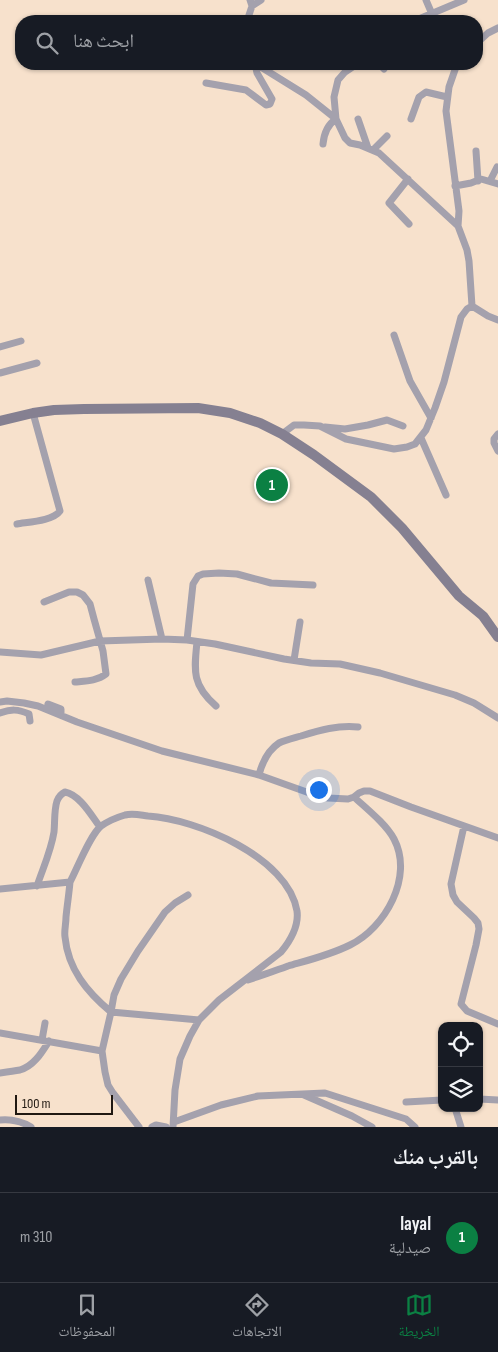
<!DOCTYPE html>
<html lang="ar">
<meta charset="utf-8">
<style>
body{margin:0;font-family:"Sofia Sans Condensed","Noto Naskh Arabic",sans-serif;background:#242831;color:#f1f3f6;direction:rtl}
.controls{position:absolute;right:15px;bottom:15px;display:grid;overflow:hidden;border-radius:10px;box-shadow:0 1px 4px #0004}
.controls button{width:45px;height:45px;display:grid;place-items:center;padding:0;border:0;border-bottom:1px solid #363941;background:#171b24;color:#f1f3f6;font:25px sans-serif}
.scale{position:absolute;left:15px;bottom:12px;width:98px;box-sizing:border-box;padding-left:5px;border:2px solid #201811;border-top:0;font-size:14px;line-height:18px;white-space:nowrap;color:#201811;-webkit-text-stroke:4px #f7e1cc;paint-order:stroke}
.you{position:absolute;left:318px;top:789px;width:18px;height:18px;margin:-12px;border:4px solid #fff;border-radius:50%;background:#1a73e8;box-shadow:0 0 0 8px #1a73e833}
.badge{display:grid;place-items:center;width:32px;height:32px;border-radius:50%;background:#0b8043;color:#fff;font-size:16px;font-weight:700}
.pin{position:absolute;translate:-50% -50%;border:2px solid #fff;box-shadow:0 1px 5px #0006}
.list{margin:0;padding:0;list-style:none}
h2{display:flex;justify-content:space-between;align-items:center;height:65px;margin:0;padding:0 20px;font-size:21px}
h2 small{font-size:16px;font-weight:400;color:#9ea1a6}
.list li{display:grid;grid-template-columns:32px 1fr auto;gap:15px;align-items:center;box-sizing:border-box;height:90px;padding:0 20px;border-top:1px solid #363941}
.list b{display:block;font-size:19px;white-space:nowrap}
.list p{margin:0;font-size:16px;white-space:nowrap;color:#9ea1a6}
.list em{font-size:16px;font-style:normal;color:#9ea1a6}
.icon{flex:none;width:28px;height:28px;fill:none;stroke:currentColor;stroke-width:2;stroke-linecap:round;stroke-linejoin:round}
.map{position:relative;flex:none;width:498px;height:1127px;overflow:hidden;direction:ltr}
.search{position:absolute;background:#171b24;box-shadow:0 1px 4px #0004;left:15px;right:15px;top:15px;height:55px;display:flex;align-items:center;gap:12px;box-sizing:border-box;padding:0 18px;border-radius:20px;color:#9ea1a6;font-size:19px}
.sheet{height:155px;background:#171b24}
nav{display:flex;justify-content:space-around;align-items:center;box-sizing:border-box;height:70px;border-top:1px solid #363941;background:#171b24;font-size:14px;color:#9ea1a6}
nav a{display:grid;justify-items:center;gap:2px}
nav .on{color:#0b8043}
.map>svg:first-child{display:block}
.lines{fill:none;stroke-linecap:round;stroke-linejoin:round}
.street{stroke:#a4a1ad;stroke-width:7}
.secondary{stroke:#858091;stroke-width:10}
</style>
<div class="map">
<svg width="498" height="1127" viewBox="0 0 498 1127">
<rect width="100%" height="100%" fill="#f7e1cc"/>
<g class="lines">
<path class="street" d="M 426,0 L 432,14
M 252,6 L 261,0
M 247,21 L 252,6 L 250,0
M 414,21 L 464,0
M 477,43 L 488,33 L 498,28
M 256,64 L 306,95 L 336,119
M 357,64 L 345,72 L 338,80 L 334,97 L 336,119 L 345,138 L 350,143 L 360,145 L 379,153 L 458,226
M 379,64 L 384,69
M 457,64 L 449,87 L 446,111 L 459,211 L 458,226 L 467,250 L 469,261 L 472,306
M 206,83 L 246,90 L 266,105 L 270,104 L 272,99 L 257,73 L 255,64
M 358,119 L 368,148
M 411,119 L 419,97 L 426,92 L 447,97
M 323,144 C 324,133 327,125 336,119
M 373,150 L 387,136
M 476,151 L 478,181
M 408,179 L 389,203 L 409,224
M 490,181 L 497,167
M 455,186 L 471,183 L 481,179 L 498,184
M 472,306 L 488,316 L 498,320
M 394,335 L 410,381 L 431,418
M 0,347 L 21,341
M 0,373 L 37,363
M 325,427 L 345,429 L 368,425 L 387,420 L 403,426
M 282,434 L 294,425 L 304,425 L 320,426 L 346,439 L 394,449 L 407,447 L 415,444 L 426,430 L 435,408 L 444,382 L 461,317 L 467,309 L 472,306
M 498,434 L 494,439 L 494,443 L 498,451
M 421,438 L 446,495
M 17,524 C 28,522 53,521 60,511 L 33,413
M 148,580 L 162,639
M 44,602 L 69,592 L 77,592 L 83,595 L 90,604 L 94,619 L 103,651 L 106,674 C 97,681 86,681 75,682
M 187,640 L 193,584 L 198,576 L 203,574 L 219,573 L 237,574 L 271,583 L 313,585
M 197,642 C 194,671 192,685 216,706
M 0,652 L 41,655 L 100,641 L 162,639 L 187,640 L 215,644 L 284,659 L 311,663 L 340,664 L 380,673 L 455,695 L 474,703 L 498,718
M 294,660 L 300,622
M 0,702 L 7,701 L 24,703 L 38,706 L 77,722 L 162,751 L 259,775 L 315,795 L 328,798 L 348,799 L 354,797 L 359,793 L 364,791 L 370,791 L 411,807 L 498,838
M 48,704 L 61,709 L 61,715
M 0,713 C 11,709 18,709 29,714 L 30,721
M 259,775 C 262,763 267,751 279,743 C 285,740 294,738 301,736 C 320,730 338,725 358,727
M 464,826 L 451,884 L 453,895 L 457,902 L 474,918 L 478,923 L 479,929 L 476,945 L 461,1004 L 467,1011 L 498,1024
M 70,882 C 69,894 67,906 66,917 C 66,924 64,931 65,937 C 68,969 87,992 111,1012 L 114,995 L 121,979 L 138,951 L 165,912 L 175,903 L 188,895
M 37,886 C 43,868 51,851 54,832 C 55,822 54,810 57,801 C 59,796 61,794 65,792 C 80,795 91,815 100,827
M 0,889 L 70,882 C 77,869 90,835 101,826 C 107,822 118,817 125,815 C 133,813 140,815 148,816 C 196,819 288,857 297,911 C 299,926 290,941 281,952 L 219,1000 L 199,1020 L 190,1036 L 180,1059 L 175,1090 L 173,1127
M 248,980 C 262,975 275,971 288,966 C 309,960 330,955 350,945 C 385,928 414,877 394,839 C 386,824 367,809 354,797
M 0,1033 L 102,1051
M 42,1040 L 45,1023
M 0,1073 C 7,1072 14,1071 20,1070 C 34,1066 42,1052 49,1041
M 304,1095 L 352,1116 L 372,1127
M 479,1099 L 498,1100
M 406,1102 L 442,1100
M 455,1108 L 461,1127
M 0,1120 C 11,1119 21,1121 31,1127
M 174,1122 L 221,1105 L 258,1096 L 325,1093 L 406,1119 L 415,1127
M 139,1127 L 113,1093 L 108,1085 L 105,1072 L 102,1051 L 111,1012 L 199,1020
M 152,1127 L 156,1125 L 166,1127"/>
<path class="secondary" d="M 0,421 L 33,413 L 54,410 L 84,409 L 198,408 L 230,413 L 260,423 L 282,434 L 314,455 L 371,497 L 402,528 L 459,596 L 483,616 L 498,637"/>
</g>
</svg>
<div class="controls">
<button><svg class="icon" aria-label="locate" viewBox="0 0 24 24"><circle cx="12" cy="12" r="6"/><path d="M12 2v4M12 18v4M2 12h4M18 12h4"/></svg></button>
<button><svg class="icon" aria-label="layers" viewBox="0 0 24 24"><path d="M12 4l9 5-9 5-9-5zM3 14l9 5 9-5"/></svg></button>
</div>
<div class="scale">100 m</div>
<div class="you"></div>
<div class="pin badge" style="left:272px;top:485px">1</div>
<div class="search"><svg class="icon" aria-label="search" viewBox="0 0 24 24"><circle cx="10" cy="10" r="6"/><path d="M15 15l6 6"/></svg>ابحث هنا</div>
</div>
<section class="sheet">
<h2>بالقرب منك<small></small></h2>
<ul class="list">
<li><span class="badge">1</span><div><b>layal</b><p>صيدلية</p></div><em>310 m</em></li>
</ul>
</section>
<nav>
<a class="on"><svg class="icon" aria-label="map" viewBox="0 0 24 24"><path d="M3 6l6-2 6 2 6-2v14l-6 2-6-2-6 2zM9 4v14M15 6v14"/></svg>الخريطة</a>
<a><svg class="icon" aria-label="directions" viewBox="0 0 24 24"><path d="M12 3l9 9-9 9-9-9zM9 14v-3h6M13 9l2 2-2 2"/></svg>الاتجاهات</a>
<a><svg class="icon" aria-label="saved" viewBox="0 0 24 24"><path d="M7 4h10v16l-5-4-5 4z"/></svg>المحفوظات</a>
</nav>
